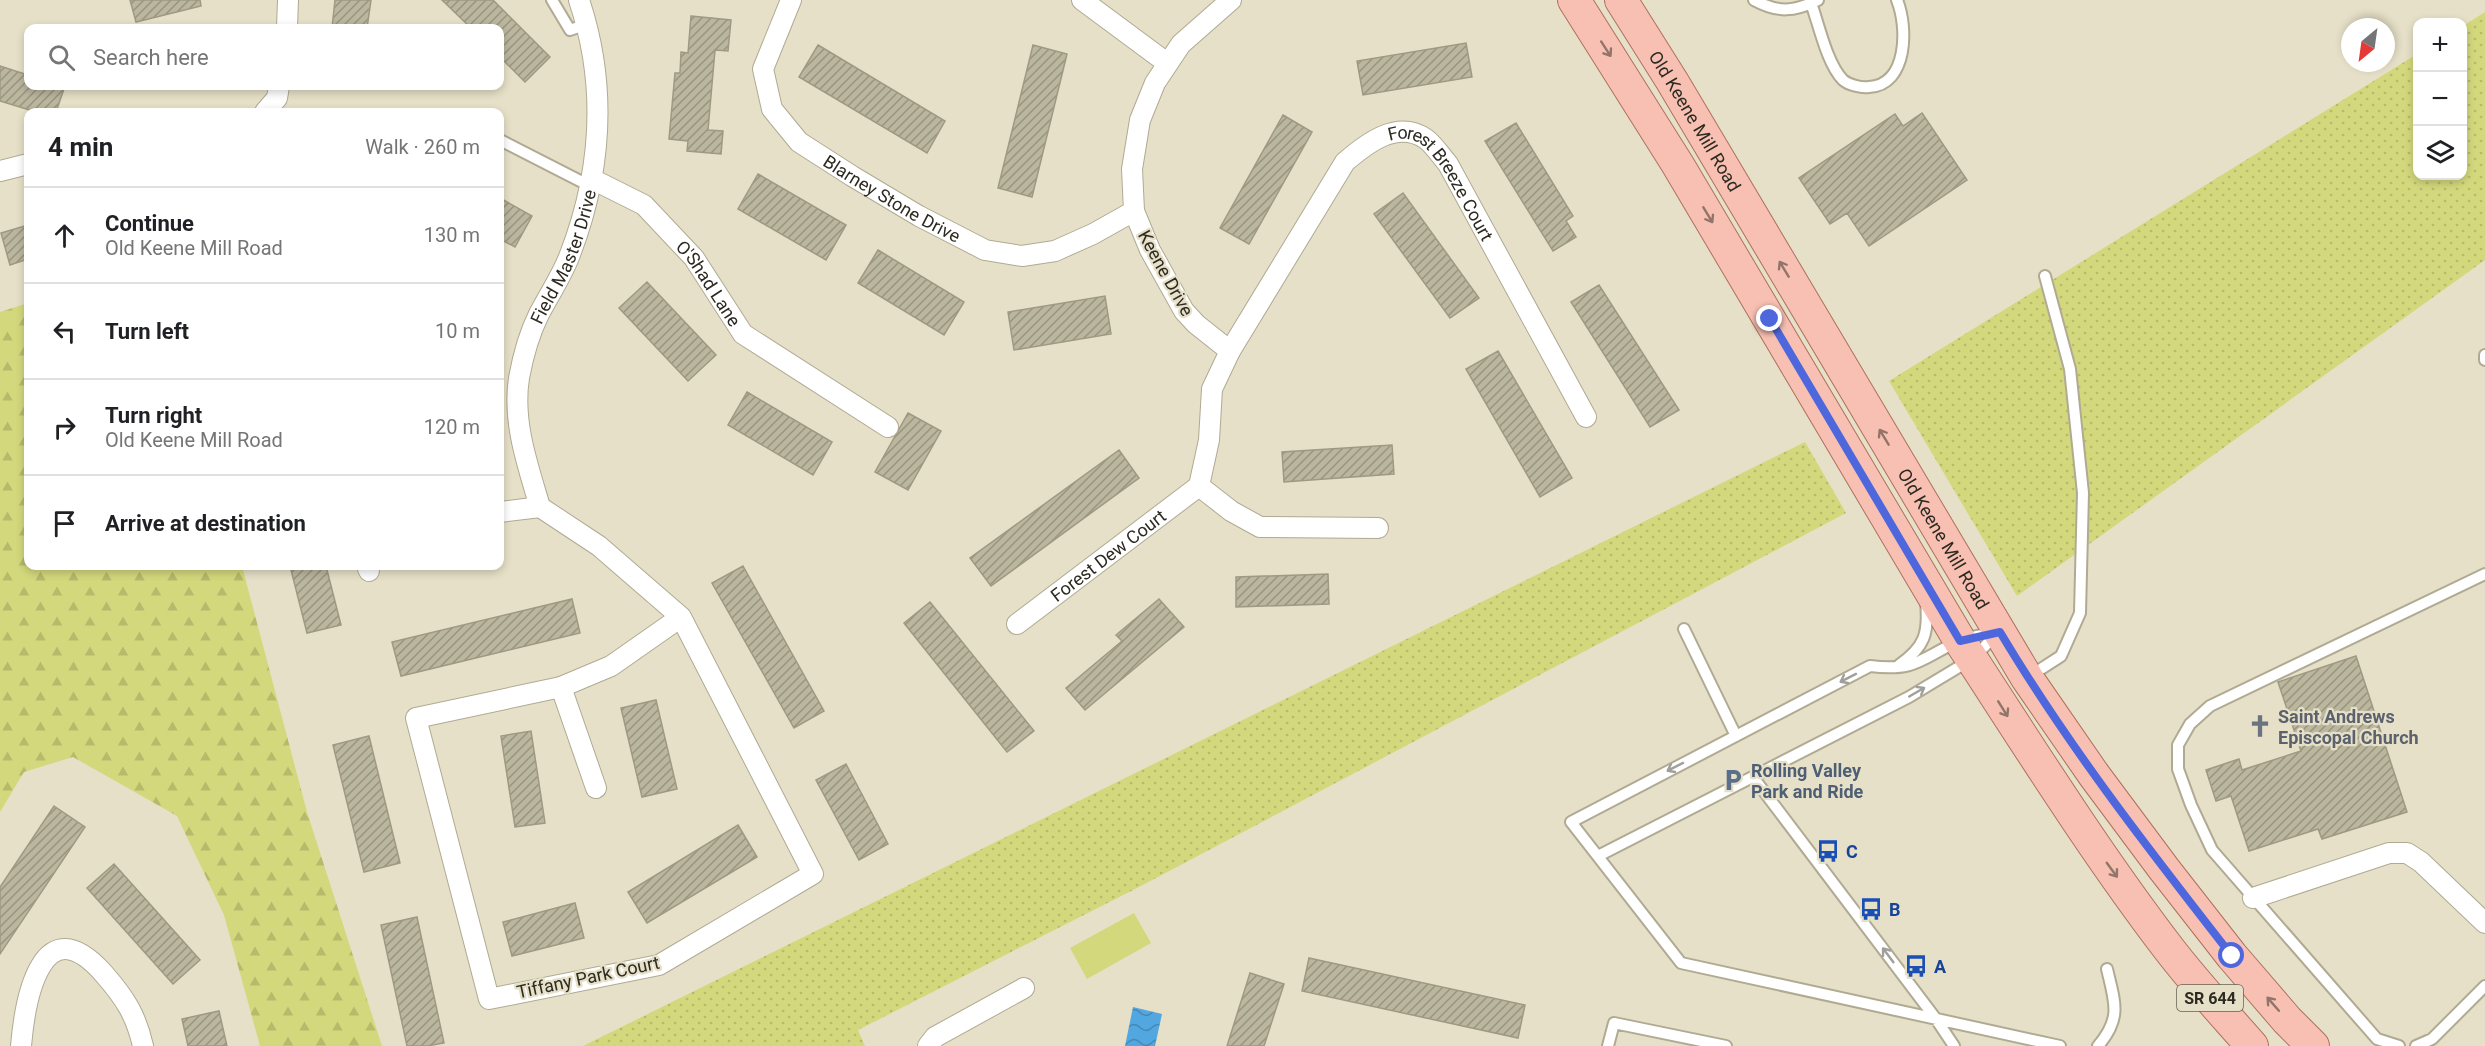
<!DOCTYPE html>
<meta charset="utf-8">
<style>
body{margin:0;font-family:Roboto,sans-serif;background:#f2f2f2;color:#202124}
.controls{position:absolute;right:18px;top:18px;display:grid;overflow:hidden;border-radius:12px;box-shadow:0 3px 9px #0003}
.controls button{width:54px;height:54px;display:grid;place-items:center;padding:0;border:0;border-bottom:2px solid #e0e0e0;background:#fff;color:#202124;font:30px sans-serif}
.compass{position:absolute;left:2341px;top:18px;width:54px;height:54px;border-radius:50%;background:#fff;box-shadow:0 3px 9px #0003;rotate:209deg}
.stop{position:absolute;width:18px;height:18px;margin:-14px;border:4px solid #4f67dc;border-radius:50%;background:#fff}
.stop.end{background:#4f67dc;border-color:#fff;box-shadow:0 2px 6px #0008}
.list{margin:0;padding:0;list-style:none}
h2{display:flex;justify-content:space-between;align-items:center;height:78px;margin:0;padding:0 24px;font-size:26px}
h2 small{font-size:20px;font-weight:400;color:#757577}
.list li{display:grid;grid-template-columns:39px 1fr auto;gap:18px;align-items:center;box-sizing:border-box;height:96px;padding:0 24px;border-top:2px solid #e0e0e0}
.list b{display:block;font-size:22px;white-space:nowrap}
.list p{margin:0;font-size:20px;white-space:nowrap;color:#757577}
.list em{font-size:20px;font-style:normal;color:#757577}
.icon{flex:none;width:33px;height:33px;fill:none;stroke:currentColor;stroke-width:2;stroke-linecap:round;stroke-linejoin:round}
.map{position:relative;flex:none;width:2485px;height:1046px;overflow:hidden}
.search{position:absolute;background:#fff;box-shadow:0 3px 9px #0003;left:24px;top:24px;width:480px;height:66px;display:flex;align-items:center;gap:15px;box-sizing:border-box;padding:0 21px;border-radius:12px;color:#757577;font-size:22px}
.panel{position:absolute;background:#fff;box-shadow:0 3px 9px #0003;left:24px;top:108px;width:480px;height:462px;border-radius:12px}
.map>svg:first-child{display:block}
.grass{fill:url(#grass-dots)}
.forest{fill:url(#forest-firs)}
.park{fill:#d4d87c}
.water{fill:url(#water-waves)}
.building{fill:url(#building-hatch);stroke:#9f9982;stroke-width:1.5}
.lines{fill:none;stroke-linecap:round;stroke-linejoin:round}
.lane-casing{stroke:#b0aa93;stroke-width:14}
.street-casing{stroke:#b0aa93;stroke-width:22}
.primary-casing{stroke:#ae705f;stroke-width:34}
.lane{stroke:#fff;stroke-width:10}
.street{stroke:#fff;stroke-width:20}
.primary{stroke:#f8c0b3;stroke-width:32}
.oneway{stroke:#92756a}
.oneway2{stroke:#a09f9b}
.route{stroke:#4f67dc;stroke-width:8}
.labels{text-anchor:middle;dominant-baseline:central;stroke-width:4.5;stroke-linejoin:round;paint-order:stroke}
.shield{fill:#e6e0c8;stroke:#646153;stroke-width:1.5}
.shield-label{font-size:16px;font-weight:bold;fill:#2d2a21}
.street-label{font-size:18px;fill:#2d2a21;stroke:#e6e0c8}
.worship-label{font-size:18px;font-weight:bold;fill:#5b616d;stroke:#e6e0c8;text-anchor:start}
.service-label{font-size:18px;font-weight:bold;fill:#4e5e75;stroke:#e6e0c8;text-anchor:start}
.transit-label{font-size:18px;font-weight:bold;fill:#164399;stroke:#e6e0c8;text-anchor:start}
</style>
<div class="map">
<svg width="2485" height="1046" viewBox="0 0 2485 1046">
<defs>
<pattern id="grass-dots" width="8" height="8" patternUnits="userSpaceOnUse" patternTransform="scale(1.5)"><rect width="8" height="8" fill="#d4d87c"/><path d="M2 2h.1M6 6h.1" fill="none" stroke="#b6ba6b" stroke-width="1.8" stroke-linecap="round"/></pattern>
<pattern id="forest-firs" width="22" height="20" patternUnits="userSpaceOnUse" patternTransform="scale(1.5)"><rect width="22" height="20" fill="#d4d87c"/><path d="M5 1l3.5 6h-7zM16 11l3.5 6h-7z" fill="#b6ba6b"/></pattern>
<pattern id="water-waves" width="16" height="10" patternUnits="userSpaceOnUse" patternTransform="scale(1.5)"><rect width="16" height="10" fill="#52a7e1"/><path d="M0 5q4-4 8 0t8 0" fill="none" stroke="#4488b6"/></pattern>
<pattern id="building-hatch" width="6" height="6" patternUnits="userSpaceOnUse" patternTransform="scale(1.5)"><rect width="6" height="6" fill="#bbb69e"/><path d="M-1 1l2-2M0 6l6-6M5 7l2-2" fill="none" stroke="#989480"/></pattern>
</defs>
<rect width="100%" height="100%" fill="#e6e0c8"/>
<path class="grass" d="M 2485,12 L 2485,260 L 2017,596 L 1889,381 L 2417,54 L 2418,176 L 2462,176 L 2463,26 Z
M 1805,442 L 1846,513 L 1139,887 L 858,1030 L 865,1046 L 583,1046 Z"/>
<path class="forest" d="M 28,303 L 28,566 L 242,566 L 307,812 L 382,1046 L 260,1046 L 224,915 L 177,816 L 73,757 L 24,772 L 0,812 L 0,312 Z"/>
<path class="park" d="M 1134,913 L 1151,943 L 1087,979 L 1070,948 Z"/>
<path class="water" d="M 1133,1007 L 1162,1014 L 1155,1046 L 1125,1046 Z"/>
<path class="building" d="M 130,0 L 200,0 L 201,6 L 136,22 Z
M 335,0 L 371,0 L 367,28 L 332,28 Z
M 442,0 L 493,0 L 550,57 L 525,82 L 500,57 L 500,28 L 471,28 Z
M 691,16 L 731,20 L 728,51 L 715,50 L 708,130 L 723,131 L 721,154 L 687,151 L 688,141 L 669,139 L 675,73 L 680,73 L 681,52 L 688,53 Z
M 1466,43 L 1472,77 L 1363,95 L 1357,61 Z
M 818,45 L 945,121 L 927,153 L 799,77 Z
M 1033,45 L 1067,54 L 1032,197 L 998,188 Z
M 0,66 L 28,75 L 28,86 L 65,86 L 56,112 L 36,112 L 0,101 Z
M 1922,113 L 1967,180 L 1869,246 L 1847,213 L 1830,224 L 1799,178 L 1895,114 L 1903,126 Z
M 1283,115 L 1312,132 L 1249,244 L 1220,228 Z
M 1516,123 L 1573,216 L 1566,221 L 1576,237 L 1553,251 L 1485,141 Z
M 758,174 L 846,225 L 826,260 L 738,209 Z
M 1403,193 L 1479,298 L 1450,318 L 1374,214 Z
M 500,198 L 532,216 L 515,247 L 500,239 Z
M 28,225 L 28,259 L 10,265 L 1,233 Z
M 878,250 L 964,302 L 944,335 L 858,283 Z
M 647,282 L 716,355 L 688,381 L 619,308 Z
M 1599,285 L 1679,410 L 1650,427 L 1571,302 Z
M 1105,296 L 1111,334 L 1014,350 L 1008,312 Z
M 1498,351 L 1572,478 L 1540,497 L 1466,369 Z
M 747,392 L 832,442 L 813,475 L 728,425 Z
M 908,413 L 941,431 L 908,490 L 875,472 Z
M 1392,445 L 1394,474 L 1284,482 L 1282,452 Z
M 1119,450 L 1139,478 L 991,586 L 970,558 Z
M 290,566 L 326,566 L 341,625 L 307,633 Z
M 743,566 L 824,711 L 794,728 L 712,583 Z
M 1328,574 L 1329,604 L 1236,607 L 1236,577 Z
M 572,599 L 580,633 L 401,676 L 392,642 Z
M 1159,599 L 1184,627 L 1085,710 L 1066,688 L 1122,641 L 1116,635 Z
M 930,602 L 1034,731 L 1007,752 L 904,623 Z
M 2356,656 L 2407,812 L 2322,839 L 2318,829 L 2249,851 L 2231,796 L 2216,801 L 2206,770 L 2239,759 L 2242,770 L 2301,751 L 2278,682 Z
M 656,700 L 677,789 L 642,797 L 621,708 Z
M 531,731 L 545,823 L 515,827 L 501,736 Z
M 369,736 L 400,863 L 364,872 L 333,745 Z
M 846,764 L 888,844 L 859,860 L 816,780 Z
M 54,806 L 85,827 L 0,954 L 0,887 Z
M 738,825 L 757,857 L 647,923 L 628,892 Z
M 114,864 L 200,960 L 173,984 L 87,888 Z
M 575,903 L 584,938 L 512,956 L 503,922 Z
M 417,917 L 444,1043 L 427,1046 L 407,1046 L 381,925 Z
M 1309,958 L 1525,1005 L 1518,1038 L 1302,991 Z
M 1250,973 L 1284,984 L 1264,1046 L 1227,1046 Z
M 219,1011 L 227,1046 L 188,1046 L 182,1019 Z"/>
<g class="lines">
<g class="lane-casing">
<path id="lane" d="M 552,0 L 570,30 L 587,24
M 1754,0 C 1778,13 1794,12 1818,0
M 1811,3 C 1819,25 1827,64 1843,80 C 1849,85 1861,88 1869,87 C 1908,85 1908,27 1897,0
M 500,140 L 590,186
M 2485,355 L 2485,360
M 1684,629 L 1736,736
M 1997,632 C 1985,635 1971,636 1959,641 C 1921,658 1917,672 1870,666 L 1571,822 L 1681,963 L 2060,1046
M 1899,665 C 1925,647 1929,633 1926,602
M 2030,676 L 2061,656 L 2080,613 L 2083,493 L 2070,369 L 2045,276
M 1753,777 L 1936,1019 L 1954,1046
M 1598,856 L 1909,697 L 1972,659 L 1997,634
M 1608,1046 L 1614,1023 L 1726,1046
M 2098,1046 C 2122,1018 2115,1003 2107,969
M 2399,1046 L 2377,1039 L 2212,850 L 2191,805 L 2178,769 L 2178,745 L 2190,724 L 2210,706 L 2485,574
M 2416,1046 L 2432,1039 L 2485,986"/>
</g>
<g class="street-casing">
<g id="street">
<path id="s1" d="M 791,0 L 763,69 L 772,109 L 799,142 L 852,176 L 919,216 L 985,250 L 1022,256 L 1055,251 L 1093,234 L 1134,211"/>
<path d="M 1082,0 L 1167,63"/>
<path d="M 287,28 L 288,0"/>
<path d="M 265,112 L 277,98 L 279,86"/>
<path d="M 0,171 L 28,164"/>
<path id="s2" d="M 592,179 L 644,205 L 694,258 L 743,334 L 888,427"/>
<path id="s3" d="M 1230,351 L 1345,162 C 1366,144 1397,119 1426,139 C 1434,145 1441,156 1448,164 L 1586,417"/>
<path d="M 1199,486 L 1209,440 L 1212,389 L 1230,351 L 1196,324 L 1184,311 L 1150,250 L 1134,211 L 1132,169 L 1140,120 L 1155,83 L 1181,44 L 1231,0"/>
<path d="M 1199,486 L 1231,511 L 1260,527 L 1378,528"/>
<path d="M 540,507 L 599,546 L 681,617 L 813,874 L 659,965 L 489,999 L 416,718 L 561,687 L 611,666 L 681,617"/>
<path id="s4" d="M 540,507 C 528,466 512,422 519,378 C 523,356 529,334 539,314 C 549,295 561,277 569,257 C 602,172 608,87 579,0"/>
<path d="M 500,512 L 540,507"/>
<path d="M 367,566 L 369,571"/>
<path id="s5" d="M 1017,624 L 1199,486"/>
<path d="M 561,687 L 596,788"/>
<path d="M 2253,898 L 2389,853 L 2407,853 L 2421,862 L 2485,923"/>
<path d="M 21,1046 C 25,999 42,904 104,974 C 125,998 136,1015 143,1046"/>
<path d="M 928,1046 L 935,1037 L 1024,988"/>
</g>
</g>
<g class="primary-casing">
<g id="primary">
<path d="M 1574,0 L 1678,165 L 1960,641 C 2028,745 2094,851 2169,949 C 2195,983 2224,1014 2252,1046"/>
<path id="s6" d="M 1621,0 L 1672,81 L 2027,678 L 2094,775 L 2164,869 L 2232,956 L 2287,1020 L 2313,1046"/>
</g>
</g>
<use href="#lane" class="lane"/>
<use href="#street" class="street"/>
<use href="#primary" class="primary"/>
</g>
<defs><path id="oneway-shaft" d="M-6 0H5M1.5-3L5.5 0L1.5 3" fill="none" stroke-width="1.6" stroke-linecap="round" stroke-linejoin="round" transform="scale(1.5)"/></defs>
<g class="oneway">
<use href="#oneway-shaft" transform="translate(1606 49) rotate(57)"/>
<use href="#oneway-shaft" transform="translate(1708 215) rotate(59)"/>
<use href="#oneway-shaft" transform="translate(1784 269) rotate(-121)"/>
<use href="#oneway-shaft" transform="translate(1884 437) rotate(-121)"/>
<use href="#oneway-shaft" transform="translate(2003 709) rotate(58)"/>
<use href="#oneway-shaft" transform="translate(2112 870) rotate(54)"/>
<use href="#oneway-shaft" transform="translate(2273 1004) rotate(-131)"/>
</g>
<g class="oneway2">
<use href="#oneway-shaft" transform="translate(1848 678) rotate(153)"/>
<use href="#oneway-shaft" transform="translate(1917 692) rotate(-30)"/>
<use href="#oneway-shaft" transform="translate(1675 767) rotate(153)"/>
<use href="#oneway-shaft" transform="translate(1888 955) rotate(-127)"/>
</g>
<g class="lines">
<path class="route" d="M 1770,319 L 1960,641 L 2000,632 C 2068,746 2150,851 2232,956"/>
</g>
<defs>
<g id="church-bare" transform="scale(1.8)"><path d="M-1.2-6h2.4v3.5h3.3v2.4h-3.3V6h-2.4V-.1h-3.3v-2.4h3.3Z" fill="#6b7280" stroke="#e6e0c8" stroke-width="2.5" paint-order="stroke"/></g>
<g id="parking-bare" transform="scale(1.8)"><path d="M-3.5-5.5H1a3.5 3.5 0 0 1 0 7H-1V5.5H-3.5ZM-1-3.4V-.6H.8a1.4 1.4 0 0 0 0-2.8Z" fill="#5c6f8a" stroke="#e6e0c8" stroke-width="2.5" paint-order="stroke"/></g>
<g id="bus-bare" transform="scale(1.8)"><path d="M-5-6H5V4H4V6H2V4H-2V6H-4V4H-5ZM-3.5-4V0h7V-4ZM-3.5 1.2v1.5H-2V1.2ZM2 1.2v1.5H3.5V1.2Z" fill="#1a4fb4" stroke="#e6e0c8" stroke-width="2.5" paint-order="stroke"/></g>
</defs>
<g fill-rule="evenodd">
<use href="#church-bare" x="2260" y="726"/>
<use href="#parking-bare" x="1733" y="780"/>
<use href="#bus-bare" x="1828" y="851"/>
<use href="#bus-bare" x="1871" y="909"/>
<use href="#bus-bare" x="1916" y="966"/>
</g>
<g class="labels">
<rect class="shield" x="2177" y="985" width="66" height="26" rx="4.5"/>
<g class="shield-label">
<text x="2210" y="998">SR 644</text>
</g>
<g class="street-label">
<text stroke="none"><textPath href="#s6" startOffset="142">Old Keene Mill Road</textPath></text>
<text stroke="none"><textPath href="#s3" startOffset="352">Forest Breeze Court</textPath></text>
<text stroke="none"><textPath href="#s1" startOffset="267">Blarney Stone Drive</textPath></text>
<text stroke="none"><textPath href="#s4" startOffset="262">Field Master Drive</textPath></text>
<text transform="translate(1166 273) rotate(61)">Keene Drive</text>
<text stroke="none"><textPath href="#s2" startOffset="160">O'Shad Lane</textPath></text>
<text stroke="none"><textPath href="#s6" startOffset="628">Old Keene Mill Road</textPath></text>
<text stroke="none"><textPath href="#s5" startOffset="114">Forest Dew Court</textPath></text>
<text transform="translate(588 977) rotate(-12)">Tiffany Park Court</text>
</g>
<g class="worship-label">
<text x="2278" y="716">Saint Andrews<tspan x="2278" dy="21">Episcopal Church</tspan></text>
</g>
<g class="service-label">
<text x="1751" y="770">Rolling Valley<tspan x="1751" dy="21">Park and Ride</tspan></text>
</g>
<g class="transit-label">
<text x="1846" y="851">C</text>
<text x="1889" y="909">B</text>
<text x="1934" y="966">A</text>
</g>
</g>
</svg>
<div class="controls">
<button>+</button>
<button>−</button>
<button><svg class="icon" aria-label="layers" viewBox="0 0 24 24"><path d="M12 4l9 5-9 5-9-5zM3 14l9 5 9-5"/></svg></button>
</div>
<svg class="compass" viewBox="-18 -18 36 36"><path d="M0-13l5 13h-10z" fill="#e53935"/><path d="M0 13l5-13h-10z" fill="#757577"/></svg>
<div class="stop" style="left:2232px;top:956px"></div>
<div class="stop end" style="left:1770px;top:319px"></div>
<div class="search"><svg class="icon" aria-label="search" viewBox="0 0 24 24"><circle cx="10" cy="10" r="6"/><path d="M15 15l6 6"/></svg>Search here</div>
<section class="panel">
<h2>4 min<small>Walk · 260 m</small></h2>
<ul class="list">
<li><svg class="icon" aria-label="ahead" viewBox="0 0 24 24"><path d="M12 20V5M6 11l6-6 6 6"/></svg><div><b>Continue</b><p>Old Keene Mill Road</p></div><em>130 m</em></li>
<li><svg class="icon" aria-label="left" viewBox="0 0 24 24"><path d="M17 20v-9H6M10 6l-5 5 5 5"/></svg><div><b>Turn left</b></div><em>10 m</em></li>
<li><svg class="icon" aria-label="right" viewBox="0 0 24 24"><path d="M7 20v-9h11M14 6l5 5-5 5"/></svg><div><b>Turn right</b><p>Old Keene Mill Road</p></div><em>120 m</em></li>
<li><svg class="icon" aria-label="arrive" viewBox="0 0 24 24"><path d="M6 21V4h12l-3 4 3 4H6"/></svg><div><b>Arrive at destination</b></div></li>
</ul>
</section>
</div>
